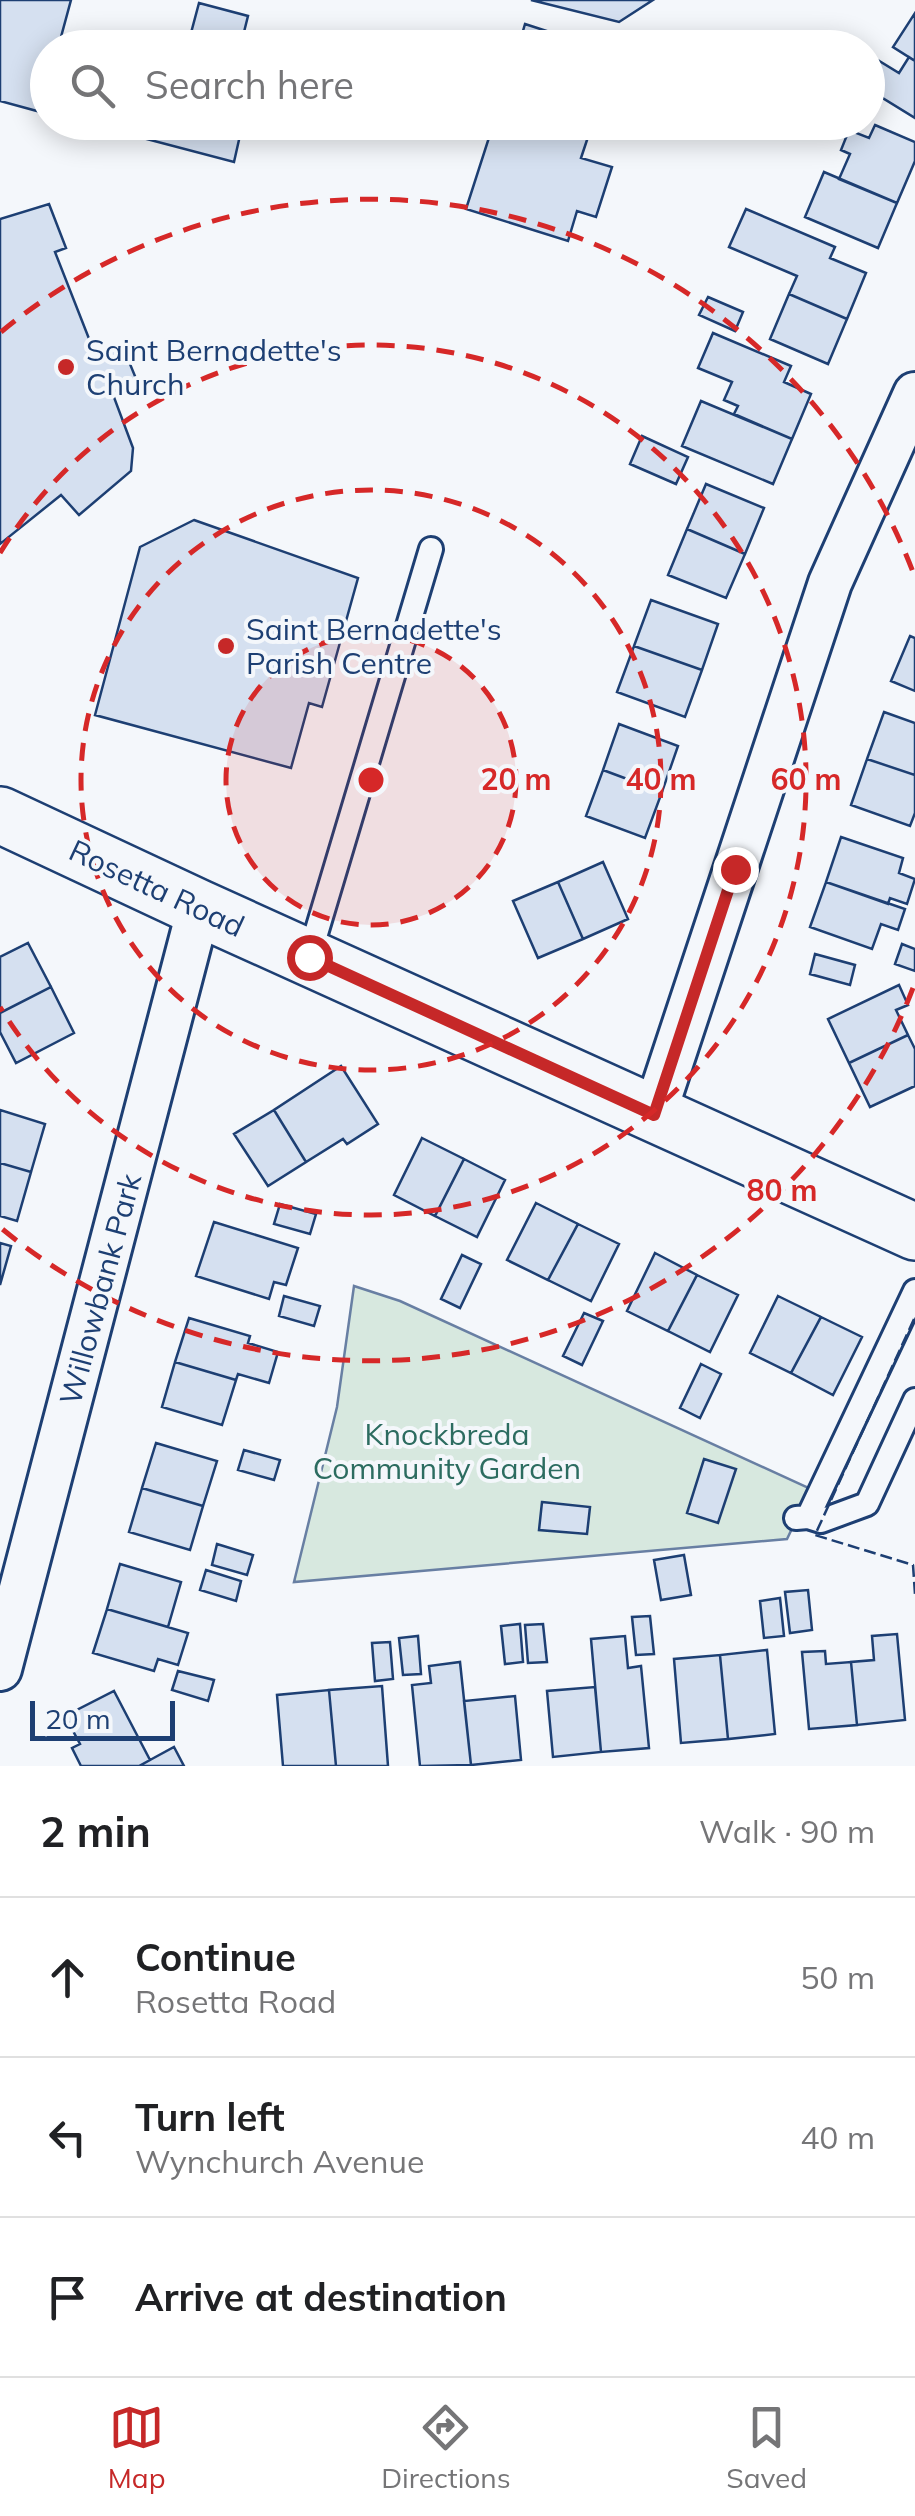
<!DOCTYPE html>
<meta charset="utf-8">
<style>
body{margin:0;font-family:Mulish,sans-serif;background:#f6f6f6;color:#202124}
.scale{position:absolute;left:30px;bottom:25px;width:145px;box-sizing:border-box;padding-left:10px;border:5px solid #1d3f73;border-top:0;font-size:28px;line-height:35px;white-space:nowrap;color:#1d3f73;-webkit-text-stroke:8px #f4f7fb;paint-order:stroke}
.stop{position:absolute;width:30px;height:30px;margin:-22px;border:8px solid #c62828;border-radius:50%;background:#fff}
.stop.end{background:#c62828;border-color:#fff;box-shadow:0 2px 10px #0008}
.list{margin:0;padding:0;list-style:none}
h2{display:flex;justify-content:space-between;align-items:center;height:130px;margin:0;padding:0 40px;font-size:42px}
h2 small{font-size:32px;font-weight:400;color:#757577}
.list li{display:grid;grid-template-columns:65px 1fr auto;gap:30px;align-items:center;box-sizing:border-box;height:160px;padding:0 40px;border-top:2px solid #e0e0e0}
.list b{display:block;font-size:38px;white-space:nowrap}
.list p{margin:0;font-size:32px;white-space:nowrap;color:#757577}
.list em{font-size:32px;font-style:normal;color:#757577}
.icon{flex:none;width:55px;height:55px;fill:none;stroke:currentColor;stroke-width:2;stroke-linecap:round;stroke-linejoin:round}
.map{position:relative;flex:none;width:915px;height:1766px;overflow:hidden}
.search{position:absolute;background:#fff;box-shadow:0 5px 25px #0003;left:30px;right:30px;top:30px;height:110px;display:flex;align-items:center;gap:25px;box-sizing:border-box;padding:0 35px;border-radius:55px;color:#757577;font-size:38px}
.sheet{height:610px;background:#fff}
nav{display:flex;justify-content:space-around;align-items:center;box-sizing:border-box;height:140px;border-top:2px solid #e0e0e0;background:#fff;font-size:28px;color:#757577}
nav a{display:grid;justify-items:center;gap:5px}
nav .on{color:#c62828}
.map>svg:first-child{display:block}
.green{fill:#d7e8df;stroke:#687fa3;stroke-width:2.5}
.building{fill:#d5e0f0;stroke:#1d3f73;stroke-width:2.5}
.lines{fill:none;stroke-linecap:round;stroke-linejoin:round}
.lane-casing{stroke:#1d3f73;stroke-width:28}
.street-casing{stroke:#1d3f73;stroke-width:48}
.secondary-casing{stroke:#1d3f73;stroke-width:60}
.lane{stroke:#f4f7fb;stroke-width:22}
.street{stroke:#f4f7fb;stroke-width:42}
.secondary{stroke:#f4f7fb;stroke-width:55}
.fence{stroke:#1d3f73;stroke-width:2.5;stroke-dasharray:12 5;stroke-linecap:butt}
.route{stroke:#c62828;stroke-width:12}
.ring{fill:none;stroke:#d62828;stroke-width:5;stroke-dasharray:18 12}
.poi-dot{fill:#c62828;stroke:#f4f7fb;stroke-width:4}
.labels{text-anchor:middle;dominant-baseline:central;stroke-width:8;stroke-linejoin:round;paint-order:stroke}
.poi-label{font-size:30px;fill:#1d3f73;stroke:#f4f7fb;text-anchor:start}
.street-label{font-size:30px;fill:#1d3f73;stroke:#f4f7fb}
.park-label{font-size:30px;fill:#2c6c60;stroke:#f4f7fb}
.centre{fill:#d62828;stroke:#f4f7fb;stroke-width:5}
.ring-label{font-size:30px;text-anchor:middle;font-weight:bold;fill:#d62828;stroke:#f4f7fb;stroke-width:8;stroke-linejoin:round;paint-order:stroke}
</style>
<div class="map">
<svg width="915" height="1766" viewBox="0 0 915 1766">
<rect width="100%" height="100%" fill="#f4f7fb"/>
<path class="green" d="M 354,1286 L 400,1301 L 811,1489 L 787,1539 L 294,1582 L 337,1407 Z"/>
<path class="building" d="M 0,0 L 71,0 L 58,48 L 48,48 L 48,114 L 0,101 Z
M 531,0 L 653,0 L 619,22 Z
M 199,3 L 248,16 L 240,48 L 187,48 Z
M 915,13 L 915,61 L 893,47 Z
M 525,24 L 599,48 L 518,48 Z
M 909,57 L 915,61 L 915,118 L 868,89 L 868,73 L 876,59 L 899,73 Z
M 82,122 L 243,122 L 234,162 Z
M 494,122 L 593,122 L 581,158 L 612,167 L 596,217 L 577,211 L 568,241 L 466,209 Z
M 875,125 L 915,142 L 915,161 L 897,203 L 839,179 L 850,154 L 841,150 L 849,130 L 869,138 Z
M 824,172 L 897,203 L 878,248 L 805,217 Z
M 49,204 L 66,248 L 55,252 L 95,354 L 123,347 L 137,381 L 112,392 L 133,448 L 131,471 L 79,515 L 61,495 L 0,544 L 0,219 Z
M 746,209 L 835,247 L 830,258 L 866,273 L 847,319 L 789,294 L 797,276 L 729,247 Z
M 789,294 L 847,319 L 828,364 L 770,339 Z
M 708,297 L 743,312 L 735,331 L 699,315 Z
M 713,333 L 791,366 L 784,382 L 811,394 L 792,439 L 734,414 L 738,406 L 724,400 L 732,382 L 698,368 Z
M 701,401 L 792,439 L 773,484 L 682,446 Z
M 642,436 L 688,457 L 676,484 L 630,464 Z
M 706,484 L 764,508 L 745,554 L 687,529 Z
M 194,520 L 358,578 L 322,707 L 309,703 L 291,768 L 95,715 L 140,547 Z
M 687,529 L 745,554 L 726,598 L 668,575 Z
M 651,600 L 718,624 L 702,670 L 634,646 Z
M 910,636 L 915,638 L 915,691 L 891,681 Z
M 634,646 L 702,670 L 685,717 L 617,692 Z
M 884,712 L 915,723 L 915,775 L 867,759 Z
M 619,724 L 678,746 L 662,792 L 603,770 Z
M 867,759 L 915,775 L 915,813 L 910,826 L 851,805 Z
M 603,770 L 662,792 L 645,838 L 586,816 Z
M 841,837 L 903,858 L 899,873 L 915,879 L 907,904 L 890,898 L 888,904 L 826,882 Z
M 603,862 L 628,919 L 583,939 L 558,882 Z
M 558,882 L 583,939 L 538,958 L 513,901 Z
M 826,882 L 905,909 L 898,930 L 881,924 L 872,949 L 810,927 Z
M 28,943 L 51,987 L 0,1013 L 0,957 Z
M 902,944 L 915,949 L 915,971 L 895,964 Z
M 815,954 L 855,965 L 850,985 L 810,974 Z
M 899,985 L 908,1005 L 896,1010 L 908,1035 L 849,1063 L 828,1019 Z
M 51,987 L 74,1033 L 16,1063 L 0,1032 L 0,1013 Z
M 908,1035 L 915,1049 L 915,1086 L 870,1107 L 849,1063 Z
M 341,1066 L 378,1124 L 347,1144 L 343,1139 L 306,1162 L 274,1110 Z
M 0,1110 L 45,1124 L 31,1172 L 0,1163 Z
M 274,1110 L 306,1162 L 268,1186 L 234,1134 Z
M 422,1138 L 464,1159 L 435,1216 L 394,1195 Z
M 464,1159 L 505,1180 L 477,1237 L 435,1216 Z
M 0,1163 L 31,1172 L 17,1221 L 0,1216 Z
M 536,1203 L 578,1224 L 548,1280 L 507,1260 Z
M 280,1204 L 316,1214 L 310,1234 L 274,1224 Z
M 214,1222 L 298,1248 L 286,1285 L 274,1282 L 269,1299 L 196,1276 Z
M 578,1224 L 619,1244 L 591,1301 L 548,1280 Z
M 0,1243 L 11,1246 L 0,1285 Z
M 655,1253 L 697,1275 L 668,1331 L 627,1311 Z
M 462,1255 L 481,1264 L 460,1308 L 441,1299 Z
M 697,1275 L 738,1295 L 710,1352 L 668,1331 Z
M 284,1296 L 320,1306 L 314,1326 L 279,1316 Z
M 778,1296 L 821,1317 L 791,1373 L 750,1353 Z
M 584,1313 L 603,1321 L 582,1365 L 563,1356 Z
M 821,1317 L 862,1337 L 833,1395 L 791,1373 Z
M 189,1318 L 250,1336 L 248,1343 L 278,1352 L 269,1383 L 238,1374 L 236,1380 L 175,1362 Z
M 175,1362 L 236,1380 L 222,1425 L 162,1407 Z
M 701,1364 L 721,1374 L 700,1418 L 680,1408 Z
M 156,1443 L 217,1461 L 203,1506 L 142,1488 Z
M 244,1450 L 280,1460 L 274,1480 L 238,1470 Z
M 704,1459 L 736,1469 L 718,1523 L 687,1513 Z
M 142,1488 L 203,1506 L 190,1550 L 129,1532 Z
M 542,1502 L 590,1507 L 587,1534 L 539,1530 Z
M 217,1544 L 253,1555 L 247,1575 L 212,1565 Z
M 684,1555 L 691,1595 L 661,1600 L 654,1560 Z
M 120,1564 L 181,1582 L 168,1627 L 107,1609 Z
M 206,1570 L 241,1581 L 236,1601 L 200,1590 Z
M 808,1590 L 812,1630 L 790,1633 L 785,1592 Z
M 780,1598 L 784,1636 L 764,1638 L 760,1601 Z
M 107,1609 L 188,1633 L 178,1665 L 158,1659 L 154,1671 L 93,1653 Z
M 650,1616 L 654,1654 L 636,1655 L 632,1617 Z
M 520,1624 L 523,1662 L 505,1664 L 501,1626 Z
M 543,1624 L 547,1662 L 528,1663 L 525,1625 Z
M 897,1634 L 905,1720 L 857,1725 L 851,1662 L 874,1660 L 872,1636 Z
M 418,1636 L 421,1674 L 403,1675 L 399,1638 Z
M 625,1636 L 628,1668 L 641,1666 L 649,1748 L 601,1752 L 591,1639 Z
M 390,1642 L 393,1679 L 375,1681 L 372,1643 Z
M 767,1650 L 775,1734 L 728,1739 L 720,1655 Z
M 825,1651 L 826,1664 L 851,1662 L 857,1725 L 809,1729 L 802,1652 Z
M 720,1655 L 728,1739 L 681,1743 L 674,1659 Z
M 460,1662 L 471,1765 L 420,1766 L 412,1685 L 431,1683 L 429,1666 Z
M 178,1671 L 214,1680 L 208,1701 L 172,1690 Z
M 382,1686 L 388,1766 L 336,1766 L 329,1690 Z
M 595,1687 L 601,1752 L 553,1757 L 547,1691 Z
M 329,1690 L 336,1766 L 283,1766 L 277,1695 Z
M 114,1691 L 150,1760 L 139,1766 L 81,1766 L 72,1748 L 80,1744 L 65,1716 Z
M 515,1696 L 521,1760 L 471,1765 L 464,1701 Z
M 174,1747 L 184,1766 L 139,1766 L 150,1760 Z"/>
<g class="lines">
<g class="lane-casing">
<path id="lane" d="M 309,957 L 431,549
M 808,1517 L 915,1291
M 796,1518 L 808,1517 L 821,1521 L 867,1504 L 915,1400"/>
</g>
<g class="street-casing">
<path id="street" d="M 654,1115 L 830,583 L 915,394
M 0,1669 L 199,908"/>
</g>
<g class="secondary-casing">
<path id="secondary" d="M 0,815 L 199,908 L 915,1232"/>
</g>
<use href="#lane" class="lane"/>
<use href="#street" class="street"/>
<use href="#secondary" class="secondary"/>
<path class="fence" d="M 914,1319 L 815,1535 L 913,1565 L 915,1594"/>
</g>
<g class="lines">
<path class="route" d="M 309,957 L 654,1115 L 735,869"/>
</g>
<circle cx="371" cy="780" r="145" fill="#d62828" fill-opacity=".12"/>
<g class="ring">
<circle cx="371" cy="780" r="145"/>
<circle cx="371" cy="780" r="290"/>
<path d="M0 553A435 435 0 1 1 0 1007"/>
<path d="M913 988A581 581 0 0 1 1 1228M1 332A581 581 0 0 1 913 572"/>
</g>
<g class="poi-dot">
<circle cx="66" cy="367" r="10"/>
<circle cx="226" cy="646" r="10"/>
</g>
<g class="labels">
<g class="poi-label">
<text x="86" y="350">Saint Bernadette's<tspan x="86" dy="34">Church</tspan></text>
<text x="246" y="629">Saint Bernadette's<tspan x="246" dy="34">Parish Centre</tspan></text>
</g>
<g class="street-label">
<text transform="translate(157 888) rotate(25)">Rosetta Road</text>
<text transform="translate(100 1289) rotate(-75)">Willowbank Park</text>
</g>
<g class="park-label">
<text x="447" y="1434">Knockbreda<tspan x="447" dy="34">Community Garden</tspan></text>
</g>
</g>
<circle cx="371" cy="780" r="15" class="centre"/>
<g class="ring-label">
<text x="516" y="790">20 m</text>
<text x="661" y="790">40 m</text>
<text x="806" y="790">60 m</text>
<text x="782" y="1201">80 m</text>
</g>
</svg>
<div class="scale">20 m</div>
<div class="stop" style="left:309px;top:957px"></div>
<div class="stop end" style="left:735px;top:869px"></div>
<div class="search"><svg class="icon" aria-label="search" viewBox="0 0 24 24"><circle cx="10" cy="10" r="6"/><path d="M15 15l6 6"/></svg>Search here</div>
</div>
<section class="sheet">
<h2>2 min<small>Walk · 90 m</small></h2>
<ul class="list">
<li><svg class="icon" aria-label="ahead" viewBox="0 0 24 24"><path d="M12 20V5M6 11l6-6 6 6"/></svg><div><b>Continue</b><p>Rosetta Road</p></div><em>50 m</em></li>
<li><svg class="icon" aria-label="left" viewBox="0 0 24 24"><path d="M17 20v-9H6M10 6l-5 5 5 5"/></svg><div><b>Turn left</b><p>Wynchurch Avenue</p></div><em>40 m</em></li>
<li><svg class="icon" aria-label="arrive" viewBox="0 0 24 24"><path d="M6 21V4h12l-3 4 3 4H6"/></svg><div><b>Arrive at destination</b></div></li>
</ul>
</section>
<nav>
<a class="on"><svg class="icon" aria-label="map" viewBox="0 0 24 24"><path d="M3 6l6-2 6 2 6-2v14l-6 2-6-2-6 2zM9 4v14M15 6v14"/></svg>Map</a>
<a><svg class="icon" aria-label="directions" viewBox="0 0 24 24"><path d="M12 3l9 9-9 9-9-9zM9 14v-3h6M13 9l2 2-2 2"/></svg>Directions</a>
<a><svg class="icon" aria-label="saved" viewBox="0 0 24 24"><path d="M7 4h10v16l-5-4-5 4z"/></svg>Saved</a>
</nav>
